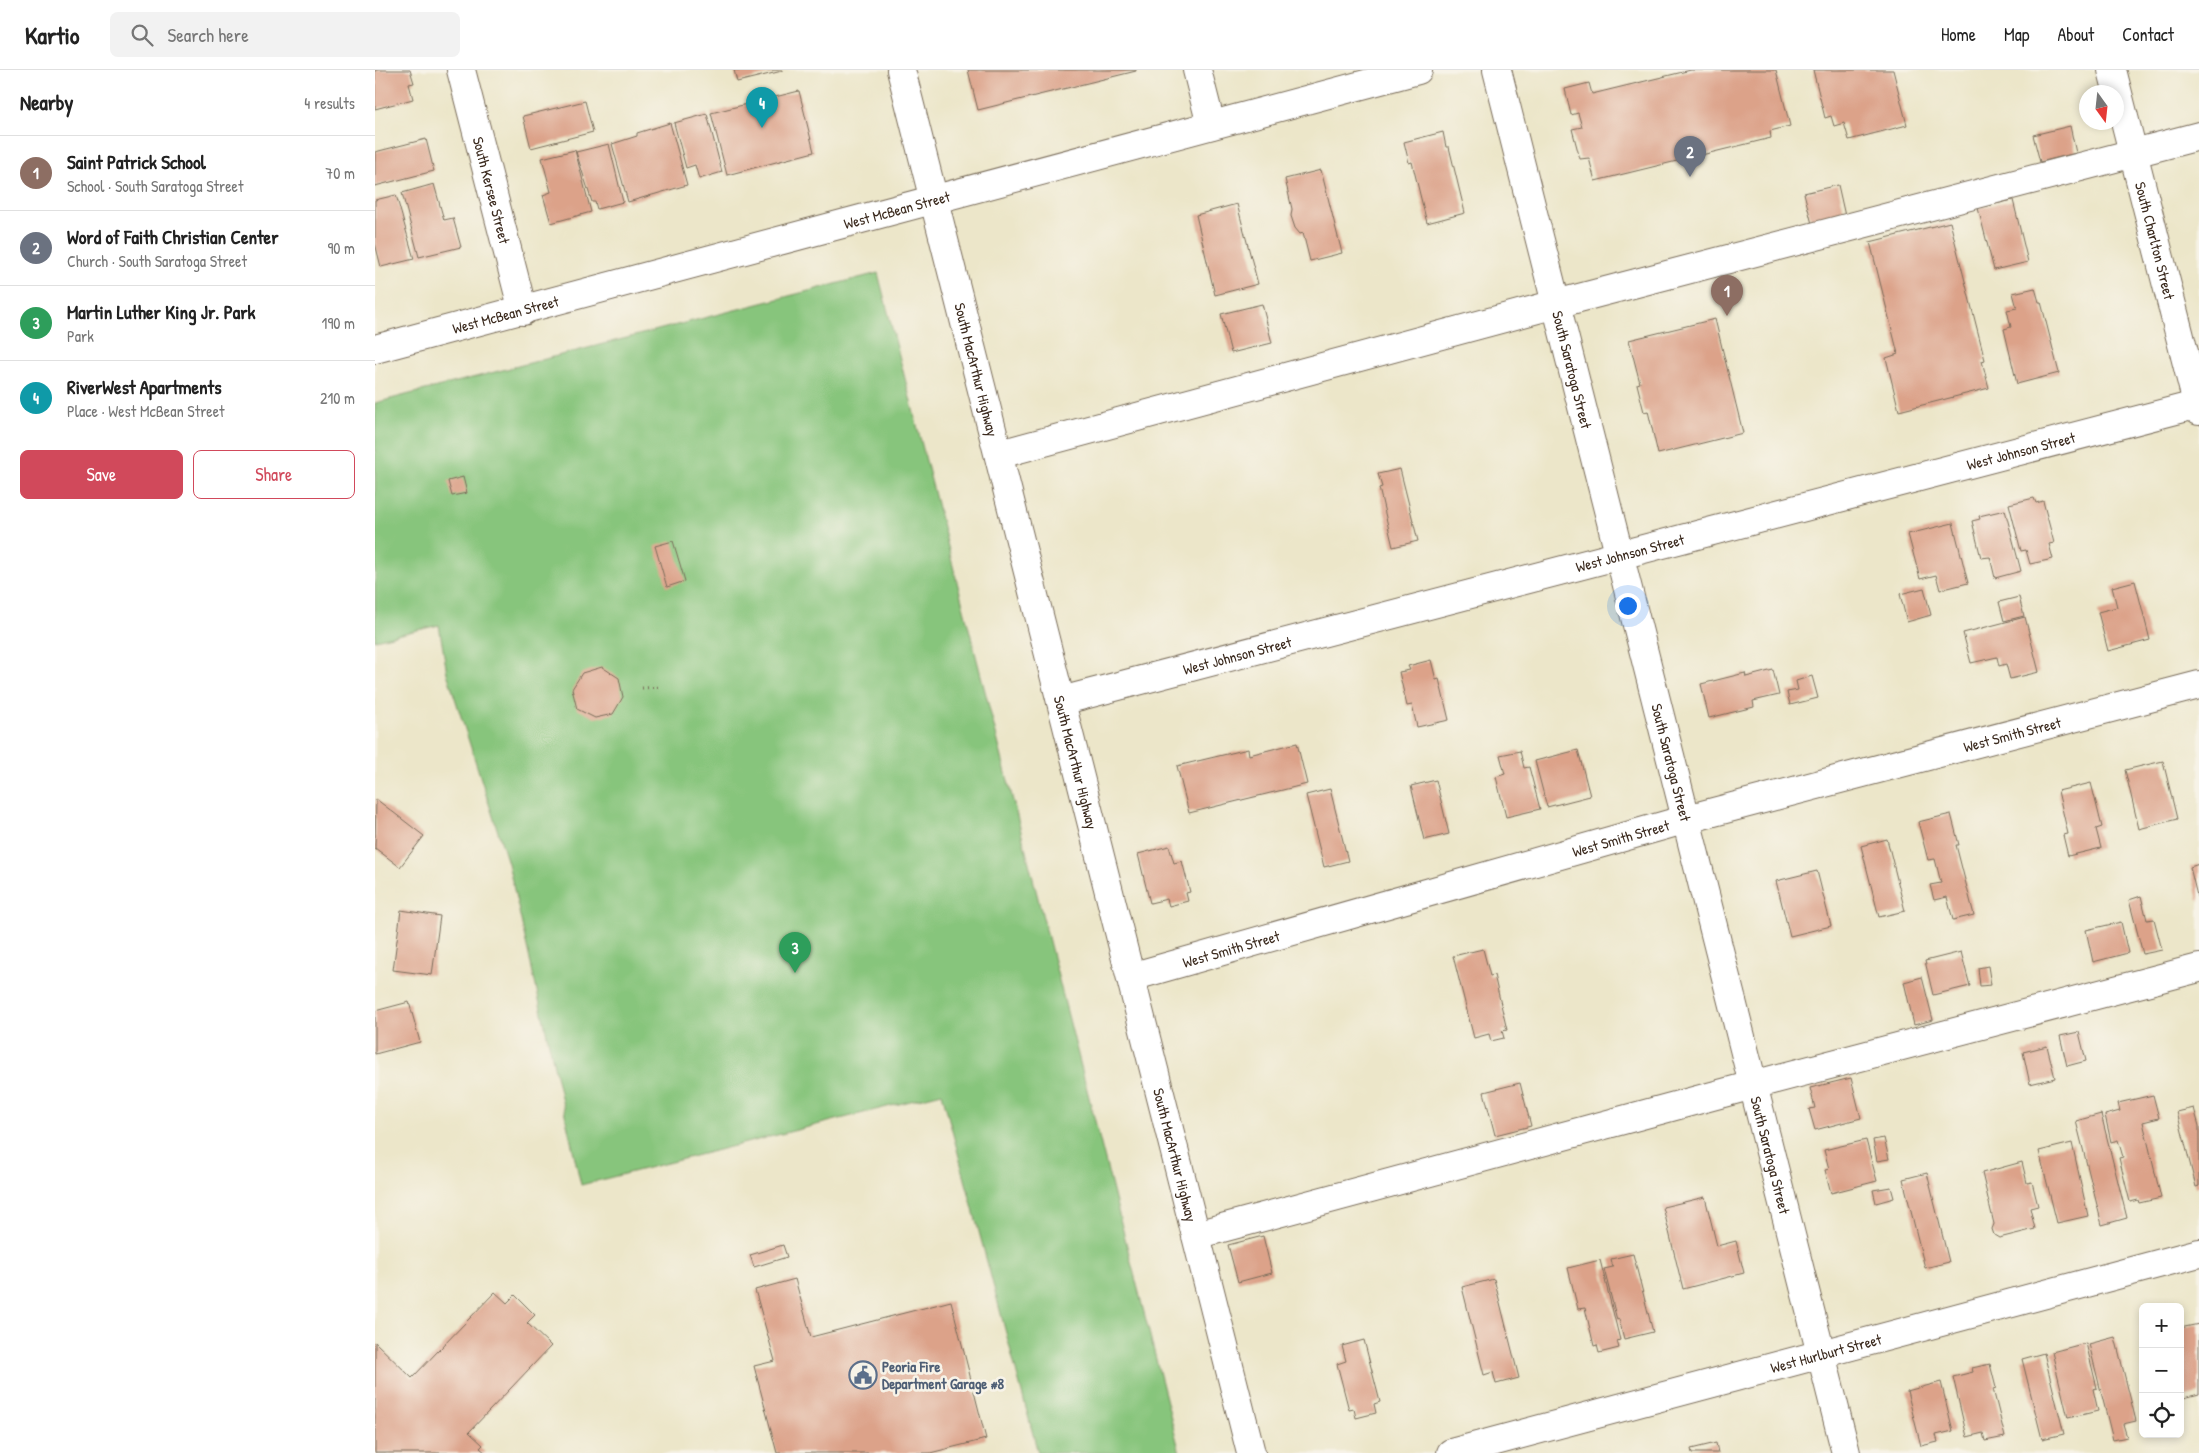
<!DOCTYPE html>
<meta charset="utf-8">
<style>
body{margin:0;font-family:"Patrick Hand",sans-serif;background:#f2f2f2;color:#222}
.controls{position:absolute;right:15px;bottom:15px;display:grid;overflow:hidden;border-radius:8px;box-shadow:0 2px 8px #0003}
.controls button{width:45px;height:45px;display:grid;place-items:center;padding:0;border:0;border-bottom:1px solid #e0e0e0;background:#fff;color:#222;font:25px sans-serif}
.compass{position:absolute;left:1704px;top:15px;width:45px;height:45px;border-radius:50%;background:#fff;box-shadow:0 2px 8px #0003;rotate:165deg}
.you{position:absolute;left:1252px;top:535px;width:18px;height:18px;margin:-12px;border:4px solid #fff;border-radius:50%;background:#1a73e8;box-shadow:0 0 0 8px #1a73e833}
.badge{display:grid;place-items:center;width:32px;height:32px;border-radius:50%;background:#d1495b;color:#fff;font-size:16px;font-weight:700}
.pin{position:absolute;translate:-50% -41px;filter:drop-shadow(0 1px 2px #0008)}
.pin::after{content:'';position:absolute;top:26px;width:18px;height:15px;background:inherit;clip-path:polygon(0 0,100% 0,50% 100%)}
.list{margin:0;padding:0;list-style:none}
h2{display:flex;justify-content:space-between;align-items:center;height:65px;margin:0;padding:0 20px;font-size:21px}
h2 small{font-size:16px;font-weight:400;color:#767676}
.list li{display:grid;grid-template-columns:32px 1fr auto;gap:15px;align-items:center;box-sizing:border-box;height:75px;padding:0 20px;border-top:1px solid #e0e0e0}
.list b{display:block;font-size:19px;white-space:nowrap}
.list p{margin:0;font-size:16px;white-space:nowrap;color:#767676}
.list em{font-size:16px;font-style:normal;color:#767676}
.actions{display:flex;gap:10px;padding:15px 20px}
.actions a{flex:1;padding:11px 0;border:1px solid #d1495b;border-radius:8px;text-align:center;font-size:18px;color:#d1495b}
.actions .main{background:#d1495b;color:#fff}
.icon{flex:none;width:28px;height:28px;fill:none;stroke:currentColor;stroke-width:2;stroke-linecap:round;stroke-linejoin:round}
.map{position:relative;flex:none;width:1824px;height:1383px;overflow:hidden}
header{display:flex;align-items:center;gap:30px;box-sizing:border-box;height:70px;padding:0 25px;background:#fff;border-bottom:1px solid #e0e0e0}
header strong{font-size:24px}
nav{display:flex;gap:28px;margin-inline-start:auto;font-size:18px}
.search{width:350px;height:45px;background:#f2f2f2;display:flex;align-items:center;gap:12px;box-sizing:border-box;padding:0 18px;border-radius:8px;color:#767676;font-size:19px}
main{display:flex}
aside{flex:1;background:#fff}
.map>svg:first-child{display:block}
.green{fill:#87c57b;stroke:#61784c}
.building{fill:#dca289}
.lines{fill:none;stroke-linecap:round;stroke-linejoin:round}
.minor-casing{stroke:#796c5a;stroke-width:30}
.major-casing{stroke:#796c5a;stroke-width:30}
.path{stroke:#796c5a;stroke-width:3;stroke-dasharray:1 4;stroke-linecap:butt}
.minor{stroke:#fff;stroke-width:28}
.major{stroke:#fff;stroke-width:28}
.labels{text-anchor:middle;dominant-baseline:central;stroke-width:5;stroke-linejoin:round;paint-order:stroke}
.street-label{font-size:15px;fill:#3b2a1e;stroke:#f7f3e8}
.service-label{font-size:15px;font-weight:bold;fill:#4e5e75;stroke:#f7f3e8;text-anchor:start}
</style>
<header>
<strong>Kartio</strong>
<div class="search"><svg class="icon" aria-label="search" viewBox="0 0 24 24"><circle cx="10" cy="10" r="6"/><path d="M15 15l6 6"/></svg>Search here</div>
<nav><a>Home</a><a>Map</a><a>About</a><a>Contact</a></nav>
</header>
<main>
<aside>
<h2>Nearby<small>4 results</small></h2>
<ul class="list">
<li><span class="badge" style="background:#8d6e63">1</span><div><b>Saint Patrick School</b><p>School · South Saratoga Street</p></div><em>70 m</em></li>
<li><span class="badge" style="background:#6b7280">2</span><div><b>Word of Faith Christian Center</b><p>Church · South Saratoga Street</p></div><em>90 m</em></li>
<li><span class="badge" style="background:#2e9e5b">3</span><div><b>Martin Luther King Jr. Park</b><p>Park</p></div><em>190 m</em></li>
<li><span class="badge" style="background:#0f9aa8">4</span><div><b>RiverWest Apartments</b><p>Place · West McBean Street</p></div><em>210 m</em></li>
</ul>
<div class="actions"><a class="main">Save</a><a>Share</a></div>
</aside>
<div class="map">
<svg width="1824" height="1383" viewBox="0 0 1824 1383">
<rect width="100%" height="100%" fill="#f7f3e8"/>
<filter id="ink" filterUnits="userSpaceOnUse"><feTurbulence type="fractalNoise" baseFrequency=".02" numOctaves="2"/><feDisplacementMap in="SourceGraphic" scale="10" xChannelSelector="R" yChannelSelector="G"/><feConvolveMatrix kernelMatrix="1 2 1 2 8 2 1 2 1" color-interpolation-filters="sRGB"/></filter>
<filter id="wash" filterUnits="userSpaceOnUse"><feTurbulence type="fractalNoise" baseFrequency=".0096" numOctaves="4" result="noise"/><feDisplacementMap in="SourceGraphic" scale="20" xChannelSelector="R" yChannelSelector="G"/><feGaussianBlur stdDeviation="1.12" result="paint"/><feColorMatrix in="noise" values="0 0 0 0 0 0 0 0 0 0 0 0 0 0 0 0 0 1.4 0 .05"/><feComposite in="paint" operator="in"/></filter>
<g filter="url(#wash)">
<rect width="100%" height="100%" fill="#ece6c9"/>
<path class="green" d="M 503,203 L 805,1383 L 663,1383 L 567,1023 L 206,1115 L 133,793 L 72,603 L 64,555 L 0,570 L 0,333 Z"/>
<g id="blocks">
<path class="building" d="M 0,0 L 35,0 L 39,13 L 34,14 L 38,29 L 0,39 Z
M 359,0 L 407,0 L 407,1 L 362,12 Z
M 593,0 L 761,0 L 761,1 L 603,40 Z
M 1316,0 L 1401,0 L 1415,56 L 1395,61 L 1396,68 L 1220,111 L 1214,88 L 1205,89 L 1197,59 L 1207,57 L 1203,43 L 1196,45 L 1190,19 L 1214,13 L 1217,24 Z
M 1438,0 L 1518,0 L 1532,55 L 1474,70 L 1469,53 L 1459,56 L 1456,46 L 1450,48 Z
M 424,21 L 439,82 L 352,105 L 336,43 Z
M 210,31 L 218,62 L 156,78 L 148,46 Z
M 332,44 L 347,102 L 324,109 L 320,95 L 311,98 L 299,53 Z
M 295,53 L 312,115 L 253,132 L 237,74 L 262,66 L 262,63 Z
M 1695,56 L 1701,83 L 1665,92 L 1658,65 Z
M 1068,62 L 1071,77 L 1074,77 L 1090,143 L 1052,153 L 1037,92 L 1034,93 L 1029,72 Z
M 51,69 L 59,101 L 0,116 L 0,82 Z
M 234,74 L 248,132 L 222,139 L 220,132 L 217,132 L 201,82 Z
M 200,80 L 216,142 L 176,153 L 168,125 L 176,122 L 167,88 Z
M 946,100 L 967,183 L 935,191 L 928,163 L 925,164 L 920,158 L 916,146 L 917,139 L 910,109 Z
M 59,114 L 69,150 L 78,148 L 86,177 L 44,187 L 27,123 Z
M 1463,115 L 1470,146 L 1437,154 L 1429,123 Z
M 21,125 L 39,189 L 6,197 L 0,173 L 0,130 Z
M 1638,130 L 1653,192 L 1619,200 L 1603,138 Z
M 862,134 L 883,214 L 840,225 L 821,145 Z
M 1575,152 L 1610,290 L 1607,291 L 1614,318 L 1524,341 L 1511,288 L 1523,284 L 1495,172 Z
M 1660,218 L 1664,232 L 1666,232 L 1684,303 L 1642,314 L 1629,259 L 1636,257 L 1632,240 L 1642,238 L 1638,223 Z
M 887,234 L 897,273 L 856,283 L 846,244 Z
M 1340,249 L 1368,363 L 1283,384 L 1273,341 L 1269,342 L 1262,314 L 1265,313 L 1254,270 Z
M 1025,399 L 1043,471 L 1018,477 L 1004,418 L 1007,417 L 1003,404 Z
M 88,407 L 92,423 L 77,426 L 73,411 Z
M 1659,428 L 1661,433 L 1668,431 L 1679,473 L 1674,474 L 1678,489 L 1655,494 L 1651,480 L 1646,481 L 1634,434 Z
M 1630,440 L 1646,501 L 1620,508 L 1615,487 L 1606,488 L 1597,451 L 1605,449 L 1604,446 Z
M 1578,453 L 1593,513 L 1565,520 L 1561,505 L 1545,509 L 1533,464 Z
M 298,471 L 310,511 L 292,517 L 280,476 Z
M 1760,511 L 1775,570 L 1733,581 L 1723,542 L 1742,537 L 1737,517 Z
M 1549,518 L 1556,545 L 1532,552 L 1525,524 Z
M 1644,527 L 1649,546 L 1629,551 L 1624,532 Z
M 1650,547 L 1664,602 L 1635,609 L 1631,594 L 1624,596 L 1622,587 L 1596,593 L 1588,563 Z
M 1056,590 L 1061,610 L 1064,609 L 1074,650 L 1042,657 L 1037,635 L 1032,636 L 1024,602 L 1035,600 L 1033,596 Z
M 227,597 L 244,608 L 248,627 L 238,644 L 220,648 L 202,639 L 197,619 L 207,603 Z
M 1398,600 L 1404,625 L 1378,631 L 1379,637 L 1334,648 L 1326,614 L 1370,603 L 1371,607 Z
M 1437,606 L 1443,628 L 1415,635 L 1412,622 L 1423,620 L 1421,611 Z
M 922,673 L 932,714 L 814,743 L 802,696 L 873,679 L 874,685 Z
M 1203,680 L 1215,726 L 1172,737 L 1160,691 Z
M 1145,681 L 1149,698 L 1154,697 L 1165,739 L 1131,747 L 1121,707 L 1130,704 L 1125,685 Z
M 1788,691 L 1802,749 L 1764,759 L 1750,700 Z
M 1061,710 L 1074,764 L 1049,770 L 1036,716 Z
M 1716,713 L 1727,757 L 1721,759 L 1726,778 L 1693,786 L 1688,765 L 1693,764 L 1683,721 Z
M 955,719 L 973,791 L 949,797 L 931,725 Z
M 1,729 L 49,766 L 25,797 L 0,778 Z
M 1576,744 L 1584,775 L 1581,775 L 1599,845 L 1578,850 L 1572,827 L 1559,830 L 1555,815 L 1566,813 L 1560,789 L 1553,790 L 1543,752 Z
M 1512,769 L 1530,841 L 1504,847 L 1486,776 Z
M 794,776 L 799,793 L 807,791 L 815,822 L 811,823 L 813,831 L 794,836 L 792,829 L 775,833 L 763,784 Z
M 1824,794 L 1824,830 L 1823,830 L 1815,797 Z
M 1442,801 L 1456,856 L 1415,866 L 1401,811 Z
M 1766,826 L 1772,850 L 1779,849 L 1787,880 L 1768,884 L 1754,830 Z
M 26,840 L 65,846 L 57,905 L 18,900 Z
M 1746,852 L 1753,883 L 1718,892 L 1711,860 Z
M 1108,879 L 1115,906 L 1119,905 L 1132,960 L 1127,961 L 1129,968 L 1116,971 L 1114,964 L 1099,968 L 1078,886 Z
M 1586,882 L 1595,916 L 1558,925 L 1550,891 Z
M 1613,896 L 1616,915 L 1605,916 L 1603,898 Z
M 1547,907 L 1558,950 L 1539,955 L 1529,912 Z
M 34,932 L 45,972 L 0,984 L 0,941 Z
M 1704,962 L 1711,991 L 1692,996 L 1685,966 Z
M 1672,976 L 1680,1008 L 1655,1014 L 1648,982 Z
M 1476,1008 L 1486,1048 L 1440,1060 L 1434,1039 L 1440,1038 L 1435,1018 Z
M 1145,1013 L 1156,1056 L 1120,1065 L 1109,1022 Z
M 1778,1025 L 1784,1048 L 1768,1052 L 1786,1128 L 1764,1133 L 1763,1130 L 1755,1132 L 1744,1088 L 1748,1087 L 1743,1070 L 1736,1072 L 1730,1045 L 1745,1041 L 1743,1033 Z
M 1819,1038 L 1824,1056 L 1824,1116 L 1821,1117 L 1802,1042 Z
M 1726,1044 L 1752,1148 L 1727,1155 L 1701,1051 Z
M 1509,1068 L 1514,1089 L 1502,1091 L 1498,1070 Z
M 1491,1070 L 1502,1111 L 1456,1123 L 1450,1100 L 1454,1099 L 1449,1080 Z
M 1697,1073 L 1713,1146 L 1682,1153 L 1664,1081 Z
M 1647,1092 L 1652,1113 L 1657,1112 L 1663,1136 L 1655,1138 L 1660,1159 L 1624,1168 L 1619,1165 L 1617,1159 L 1619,1154 L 1607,1103 Z
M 1552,1103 L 1574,1192 L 1550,1198 L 1528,1109 Z
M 1516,1117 L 1519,1128 L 1501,1133 L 1498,1120 Z
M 1330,1127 L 1342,1176 L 1361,1171 L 1369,1203 L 1308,1219 L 1288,1137 Z
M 888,1166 L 897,1203 L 863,1212 L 853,1175 Z
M 408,1175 L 412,1187 L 379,1197 L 375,1185 Z
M 1258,1184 L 1278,1262 L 1249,1269 L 1244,1249 L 1242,1250 L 1229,1199 L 1238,1197 L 1236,1189 Z
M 1225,1190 L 1245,1270 L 1242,1271 L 1244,1278 L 1224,1283 L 1222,1275 L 1219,1276 L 1210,1238 L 1203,1239 L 1193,1198 Z
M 420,1209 L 436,1267 L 576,1231 L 611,1369 L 555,1383 L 402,1383 L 379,1296 L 400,1291 L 380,1220 Z
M 1119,1209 L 1144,1308 L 1121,1314 L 1118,1302 L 1109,1305 L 1087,1217 Z
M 120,1222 L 132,1233 L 140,1225 L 160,1245 L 152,1253 L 176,1276 L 94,1362 L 108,1375 L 105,1378 L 111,1383 L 0,1383 L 0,1272 L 37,1308 Z
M 1824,1254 L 1824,1324 L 1805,1329 L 1805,1258 Z
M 1740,1267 L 1761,1351 L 1748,1354 L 1752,1367 L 1738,1370 L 1714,1274 Z
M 989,1270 L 1005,1332 L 999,1334 L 1001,1343 L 981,1348 L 979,1339 L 974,1340 L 962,1294 L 971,1291 L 967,1276 Z
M 1711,1273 L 1722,1318 L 1718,1319 L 1723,1341 L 1693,1348 L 1677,1282 Z
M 1669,1283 L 1689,1364 L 1667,1369 L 1647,1289 Z
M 1615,1294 L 1621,1318 L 1618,1319 L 1630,1367 L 1610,1371 L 1608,1363 L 1592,1367 L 1578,1307 L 1598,1302 L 1597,1298 Z
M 1566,1312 L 1578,1361 L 1561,1365 L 1563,1372 L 1546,1376 L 1532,1321 Z
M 1341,1373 L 1343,1383 L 1317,1383 L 1316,1379 Z"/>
</g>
</g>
<g filter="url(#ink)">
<use href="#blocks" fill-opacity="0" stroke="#796c5a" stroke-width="1"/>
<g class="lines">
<g class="minor-casing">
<g id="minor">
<path id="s1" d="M 86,0 L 148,241"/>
<path d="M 822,0 L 836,55"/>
<path id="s2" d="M 1122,0 L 1471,1383"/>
<path id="s3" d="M 1737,0 L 1824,341"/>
<path id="s4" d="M 0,279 L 1043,0"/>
<path d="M 625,384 L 1181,234 L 1824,66"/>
<path id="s5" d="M 686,631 L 1824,334"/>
<path id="s6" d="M 756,907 L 1312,749 L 1824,615"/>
<path d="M 821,1165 L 1378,1015 L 1824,898"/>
<path id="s7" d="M 1076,1383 L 1824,1183"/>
</g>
</g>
<g class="major-casing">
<g id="major">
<path id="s8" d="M 526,0 L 876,1383"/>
</g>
</g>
<path class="path" d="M 267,618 L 286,617"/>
<use href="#minor" class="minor"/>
<use href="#major" class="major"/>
</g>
</g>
<defs>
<g id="civic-ring" transform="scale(1.4375)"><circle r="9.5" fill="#f7f3e8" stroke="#5c6f8a" stroke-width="1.5"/><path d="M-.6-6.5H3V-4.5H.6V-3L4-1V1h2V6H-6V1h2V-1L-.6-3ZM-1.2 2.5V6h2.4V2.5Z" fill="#5c6f8a"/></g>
</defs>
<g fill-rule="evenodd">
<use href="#civic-ring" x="488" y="1305"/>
</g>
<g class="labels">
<g class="street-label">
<text stroke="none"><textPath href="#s1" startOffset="124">South Kersee Street</textPath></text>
<text stroke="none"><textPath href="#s4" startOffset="540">West McBean Street</textPath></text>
<text stroke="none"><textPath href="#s3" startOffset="176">South Charlton Street</textPath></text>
<text stroke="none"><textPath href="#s4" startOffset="135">West McBean Street</textPath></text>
<text stroke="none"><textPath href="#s8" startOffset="309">South MacArthur Highway</textPath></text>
<text stroke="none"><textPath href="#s2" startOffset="309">South Saratoga Street</textPath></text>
<text stroke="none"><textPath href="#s5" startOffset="992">West Johnson Street</textPath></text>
<text stroke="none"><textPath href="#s5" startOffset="588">West Johnson Street</textPath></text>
<text stroke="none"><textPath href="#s5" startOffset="182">West Johnson Street</textPath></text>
<text stroke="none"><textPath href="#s6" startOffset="914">West Smith Street</textPath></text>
<text stroke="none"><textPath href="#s8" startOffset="714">South MacArthur Highway</textPath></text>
<text stroke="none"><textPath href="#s2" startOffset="714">South Saratoga Street</textPath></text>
<text stroke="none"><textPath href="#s6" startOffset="509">West Smith Street</textPath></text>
<text stroke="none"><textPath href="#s6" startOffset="104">West Smith Street</textPath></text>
<text stroke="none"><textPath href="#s8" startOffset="1119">South MacArthur Highway</textPath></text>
<text stroke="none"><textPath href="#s2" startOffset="1119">South Saratoga Street</textPath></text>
<text stroke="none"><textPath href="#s7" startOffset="388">West Hurlburt Street</textPath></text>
</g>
<g class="service-label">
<text x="507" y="1296">Peoria Fire<tspan x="507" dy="17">Department Garage #8</tspan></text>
</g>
</g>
</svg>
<div class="controls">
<button>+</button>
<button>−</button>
<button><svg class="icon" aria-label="locate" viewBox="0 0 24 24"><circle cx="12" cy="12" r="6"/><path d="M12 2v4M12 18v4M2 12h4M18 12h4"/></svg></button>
</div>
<svg class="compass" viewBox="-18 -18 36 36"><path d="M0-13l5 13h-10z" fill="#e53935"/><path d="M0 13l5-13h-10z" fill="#767676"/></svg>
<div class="you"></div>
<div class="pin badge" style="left:1352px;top:246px;background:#8d6e63">1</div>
<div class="pin badge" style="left:1315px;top:107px;background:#6b7280">2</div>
<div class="pin badge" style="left:420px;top:903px;background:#2e9e5b">3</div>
<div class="pin badge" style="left:387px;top:58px;background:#0f9aa8">4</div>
</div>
</main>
